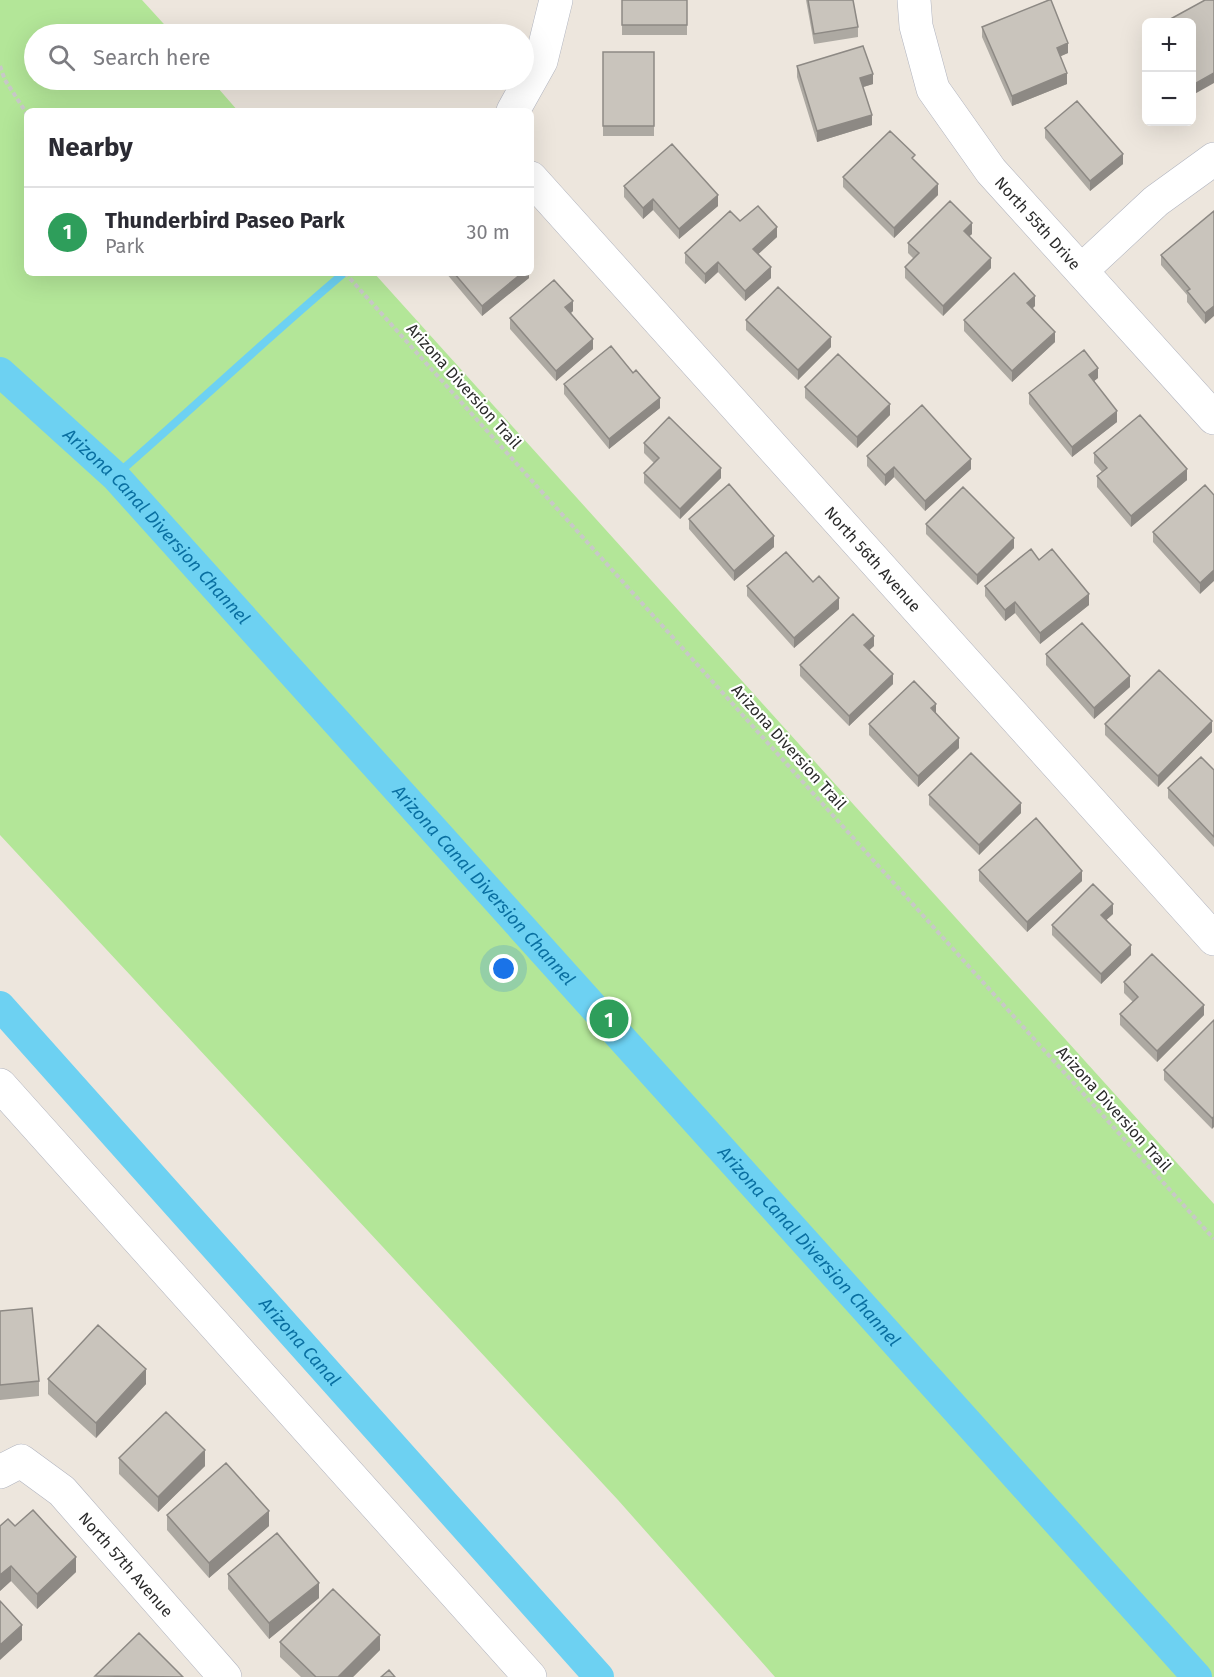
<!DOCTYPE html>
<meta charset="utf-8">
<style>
body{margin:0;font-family:"Fira Sans",sans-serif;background:#f7f7f7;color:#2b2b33}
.controls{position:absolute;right:18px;top:18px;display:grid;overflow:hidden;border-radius:9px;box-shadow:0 6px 24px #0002}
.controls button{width:54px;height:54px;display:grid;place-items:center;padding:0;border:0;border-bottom:2px solid #e1e1e2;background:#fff;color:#2b2b33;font:30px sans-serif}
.you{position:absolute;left:504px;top:969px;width:21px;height:21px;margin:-15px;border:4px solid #fff;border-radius:50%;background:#1a73e8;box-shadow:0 0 0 9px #1a73e833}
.badge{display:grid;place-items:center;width:39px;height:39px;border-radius:50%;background:#b45309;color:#fff;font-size:20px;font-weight:700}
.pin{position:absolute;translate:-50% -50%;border:3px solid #fff;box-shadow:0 2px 6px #0006}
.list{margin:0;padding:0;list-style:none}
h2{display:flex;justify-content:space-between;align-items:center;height:78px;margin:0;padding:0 24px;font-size:26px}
h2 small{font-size:20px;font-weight:400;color:#7c7c81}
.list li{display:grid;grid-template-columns:39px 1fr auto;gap:18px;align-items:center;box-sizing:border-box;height:90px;padding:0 24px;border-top:2px solid #e1e1e2}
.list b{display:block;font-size:22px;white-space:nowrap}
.list p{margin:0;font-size:20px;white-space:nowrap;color:#7c7c81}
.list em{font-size:20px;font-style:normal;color:#7c7c81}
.icon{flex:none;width:33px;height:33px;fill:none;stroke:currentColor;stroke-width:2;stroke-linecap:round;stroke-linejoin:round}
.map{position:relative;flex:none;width:1214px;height:1677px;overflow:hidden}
.search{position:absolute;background:#fff;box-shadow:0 6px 24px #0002;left:24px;top:24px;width:510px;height:66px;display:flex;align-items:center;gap:15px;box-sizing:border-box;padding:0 21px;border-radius:33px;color:#7c7c81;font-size:22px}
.panel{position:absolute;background:#fff;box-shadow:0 6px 24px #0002;left:24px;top:108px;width:510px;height:168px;border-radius:9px}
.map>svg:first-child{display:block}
.green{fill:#b3e698}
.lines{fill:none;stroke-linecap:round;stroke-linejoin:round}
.stream{stroke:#6dd1f2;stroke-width:8}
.canal{stroke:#6dd1f2;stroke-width:30}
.minor-casing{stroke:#b1b4bf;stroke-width:34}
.path{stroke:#c8c8c8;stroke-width:4;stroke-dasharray:4.5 3;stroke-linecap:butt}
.minor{stroke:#fff;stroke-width:33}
.wall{fill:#ada9a2}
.shaded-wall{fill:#8d8984}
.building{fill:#c9c4bc;stroke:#8d8984;stroke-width:1.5}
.labels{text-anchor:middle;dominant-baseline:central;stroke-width:4.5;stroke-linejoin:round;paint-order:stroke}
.street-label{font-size:16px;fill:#2b2b2b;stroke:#fff}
.water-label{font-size:18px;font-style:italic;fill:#096fa1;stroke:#fff}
</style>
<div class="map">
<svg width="1214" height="1677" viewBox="0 0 1214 1677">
<rect width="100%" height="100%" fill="#ede6dd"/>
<path class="green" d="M 0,0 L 142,0 L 173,34 L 34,34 L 34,80 L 211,80 L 238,111 L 27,111 L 27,273 L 374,273 L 1214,1204 L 1214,1677 L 775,1677 L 618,1500 L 0,835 Z"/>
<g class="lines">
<path class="stream" d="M 115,476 C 192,409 266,339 344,273"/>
<g class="canal">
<path id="s1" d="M 0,372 L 115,476 L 1197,1677"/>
<path id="s2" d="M 0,1006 L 599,1677"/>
</g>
<g class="minor-casing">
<g id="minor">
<path id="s3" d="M 914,0 L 916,26 L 933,89 L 991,171 L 1214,418"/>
<path d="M 513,111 L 541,61 L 556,0"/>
<path id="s4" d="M 531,178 L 1214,939"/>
<path d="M 1082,270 L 1156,201 L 1214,159"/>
<path d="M 0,1085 L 530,1677"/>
<path id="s5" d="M 0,1472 L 21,1461 L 62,1491 L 225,1677"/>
</g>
</g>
<path class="path" d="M 0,66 L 5,80 L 27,114
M 345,273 L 1214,1239"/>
<use href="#minor" class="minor"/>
</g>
<path class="wall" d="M 622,0 L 687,0 L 687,35 L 622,35 Z
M 806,0 L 853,0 L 858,27 L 858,37 L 814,44 Z
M 982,27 L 1068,53 L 1060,56 L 1067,84 L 1012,106 L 982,37 Z
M 603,52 L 654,52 L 654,136 L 603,136 Z
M 797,66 L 873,84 L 863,87 L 872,125 L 817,142 L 797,77 Z
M 1045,128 L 1123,164 L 1090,191 L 1045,138 Z
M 915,161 L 938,195 L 894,238 L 843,187 L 843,177 Z
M 624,186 L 718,206 L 679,239 L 653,210 L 643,219 L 624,197 Z
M 1214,211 L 1205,324 L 1187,302 L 1187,295 L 1161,265 L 1161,255 Z
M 740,221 L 777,237 L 758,254 L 771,278 L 745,301 L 718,272 L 705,284 L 685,263 L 685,253 Z
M 972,234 L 969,236 L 991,268 L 943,316 L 905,278 L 905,267 L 914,259 L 908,253 L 908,243 Z
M 446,273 L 529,273 L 529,278 L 482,316 Z
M 1035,306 L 1033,308 L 1055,342 L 1012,382 L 964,331 L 964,320 Z
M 573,311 L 571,313 L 593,349 L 556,381 L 510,329 L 510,318 Z
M 746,320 L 831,347 L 798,380 L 746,330 Z
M 1098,378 L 1094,381 L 1117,422 L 1072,457 L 1029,404 L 1029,393 Z
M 564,384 L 660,408 L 609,449 L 564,394 Z
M 805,387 L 890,415 L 857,448 L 805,398 Z
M 644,443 L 721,478 L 680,519 L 644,483 L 644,473 L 654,463 L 644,453 Z
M 1094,453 L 1187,480 L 1131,527 L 1097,487 L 1097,476 L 1102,472 L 1094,463 Z
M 867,456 L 971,469 L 925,511 L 894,477 L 885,486 L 867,466 Z
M 1214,495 L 1200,594 L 1153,542 L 1153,532 Z
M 689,519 L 774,547 L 734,581 L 689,529 Z
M 926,524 L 1014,548 L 977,585 L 926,534 Z
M 1039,560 L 1089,605 L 1040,644 L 1015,613 L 1005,621 L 985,596 L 985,586 Z
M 813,582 L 839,609 L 794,648 L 747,596 L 747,586 Z
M 874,646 L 869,650 L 893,684 L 849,726 L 800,676 L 800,665 Z
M 1046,654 L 1130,687 L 1094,719 L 1046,665 Z
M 869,724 L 959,748 L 918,787 L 869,735 Z
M 1105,724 L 1212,732 L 1158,787 L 1105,735 Z
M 1214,770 L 1214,847 L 1168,798 L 1168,788 Z
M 929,795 L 1021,813 L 979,855 L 929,805 Z
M 979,870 L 1082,881 L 1027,932 L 979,881 Z
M 1113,914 L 1106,920 L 1131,955 L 1101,984 L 1052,935 L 1052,925 Z
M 1124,982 L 1204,1015 L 1157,1062 L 1120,1025 L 1120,1014 L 1133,1002 L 1124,993 Z
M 1214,1020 L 1212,1129 L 1164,1080 L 1164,1070 Z
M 0,1311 L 39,1381 L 39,1396 L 0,1400 Z
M 48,1379 L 146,1384 L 96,1438 L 48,1394 Z
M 119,1458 L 205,1466 L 158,1512 L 119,1474 Z
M 167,1515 L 269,1526 L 209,1578 L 167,1530 Z
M 15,1526 L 76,1572 L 37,1609 L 11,1581 L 0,1591 Z
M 228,1574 L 319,1598 L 269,1639 L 228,1589 Z
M 280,1642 L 380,1650 L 353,1677 L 301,1677 L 280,1657 Z"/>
<path class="shaded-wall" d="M 1068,43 L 1068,53 L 1057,58 L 1057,48 Z
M 1067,73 L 1067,84 L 1012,106 L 1012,96 Z
M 1214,73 L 1214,83 L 1191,96 L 1191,86 Z
M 873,74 L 873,84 L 860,88 L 860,78 Z
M 872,115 L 872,125 L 817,142 L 817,131 Z
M 1123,154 L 1123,164 L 1090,191 L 1090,181 Z
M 938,184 L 938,195 L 894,238 L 894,228 Z
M 718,195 L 718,206 L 679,239 L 679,229 Z
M 653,199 L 653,210 L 643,219 L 643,208 Z
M 972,223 L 972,234 L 964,241 L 964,231 Z
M 777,227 L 777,237 L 753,259 L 753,249 Z
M 991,258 L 991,268 L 943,316 L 943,306 Z
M 718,262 L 718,272 L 705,284 L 705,274 Z
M 771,267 L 771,278 L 745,301 L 745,291 Z
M 522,273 L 529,273 L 529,278 L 482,316 L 482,306 Z
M 1035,296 L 1035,306 L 1027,313 L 1027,303 Z
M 573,301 L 573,311 L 565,318 L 565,307 Z
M 1214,306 L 1214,316 L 1205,324 L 1205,313 Z
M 1055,332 L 1055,342 L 1012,382 L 1012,371 Z
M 831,337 L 831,347 L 798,380 L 798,370 Z
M 593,339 L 593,349 L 556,381 L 556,371 Z
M 1098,368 L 1098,378 L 1089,385 L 1089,375 Z
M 660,398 L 660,408 L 609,449 L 609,439 Z
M 890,404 L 890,415 L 857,448 L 857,437 Z
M 1117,411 L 1117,422 L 1072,457 L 1072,447 Z
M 971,459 L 971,469 L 925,511 L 925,501 Z
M 894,467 L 894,477 L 885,486 L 885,475 Z
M 721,468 L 721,478 L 680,519 L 680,509 Z
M 1187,469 L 1187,480 L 1131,527 L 1131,516 Z
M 774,536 L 774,547 L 734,581 L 734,571 Z
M 1014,538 L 1014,548 L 977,585 L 977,575 Z
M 1214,570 L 1214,581 L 1200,594 L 1200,583 Z
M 1089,594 L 1089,605 L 1040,644 L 1040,633 Z
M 839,598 L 839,609 L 794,648 L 794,638 Z
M 1015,602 L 1015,613 L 1005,621 L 1005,610 Z
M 874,636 L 874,646 L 864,655 L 864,645 Z
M 893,674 L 893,684 L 849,726 L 849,716 Z
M 1130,676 L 1130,687 L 1094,719 L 1094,708 Z
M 936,704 L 936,714 L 931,708 Z
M 1212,721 L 1212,732 L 1158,787 L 1158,776 Z
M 959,738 L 959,748 L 918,787 L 918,776 Z
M 1021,803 L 1021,813 L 979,855 L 979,845 Z
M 1082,871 L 1082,881 L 1027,932 L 1027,922 Z
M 1113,904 L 1113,914 L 1101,925 L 1101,915 Z
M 1131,945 L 1131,955 L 1101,984 L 1101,974 Z
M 1204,1005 L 1204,1015 L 1157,1062 L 1157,1051 Z
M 1214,1117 L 1214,1127 L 1212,1129 L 1212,1118 Z
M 146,1369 L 146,1384 L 96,1438 L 96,1423 Z
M 205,1450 L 205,1466 L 158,1512 L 158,1497 Z
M 269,1511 L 269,1526 L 209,1578 L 209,1563 Z
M 76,1557 L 76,1572 L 37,1609 L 37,1594 Z
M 11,1566 L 11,1581 L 0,1591 L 0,1575 Z
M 319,1583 L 319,1598 L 269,1639 L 269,1623 Z
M 22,1625 L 22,1640 L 0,1660 L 0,1645 Z
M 380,1635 L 380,1650 L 353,1677 L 338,1677 Z"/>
<path class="building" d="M 622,0 L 687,0 L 687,25 L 622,25 Z
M 808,0 L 853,0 L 858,27 L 814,34 Z
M 1049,0 L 1051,0 L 1068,43 L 1057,48 L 1067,73 L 1012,96 L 982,27 Z
M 1205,0 L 1214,0 L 1214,73 L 1191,86 L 1191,22 L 1165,22 Z
M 863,46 L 873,74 L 860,78 L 872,115 L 817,131 L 797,66 Z
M 603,52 L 654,52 L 654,126 L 603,126 Z
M 1077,101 L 1123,154 L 1090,181 L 1045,128 Z
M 890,131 L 915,155 L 912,158 L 938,184 L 894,228 L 843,177 Z
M 672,144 L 718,195 L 679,229 L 653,199 L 643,208 L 624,186 Z
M 950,201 L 972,223 L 964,231 L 991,258 L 943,306 L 905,267 L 919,253 L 908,243 Z
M 758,206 L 777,227 L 753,249 L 771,267 L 745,291 L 718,262 L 705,274 L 685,253 L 730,211 L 740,221 Z
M 1214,211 L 1214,306 L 1205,313 L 1187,291 L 1190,289 L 1161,255 Z
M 454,273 L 522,273 L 482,306 Z
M 1014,273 L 1035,296 L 1027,303 L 1055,332 L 1012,371 L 964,320 Z
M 554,280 L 573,301 L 565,307 L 593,339 L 556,371 L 510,318 Z
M 778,287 L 831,337 L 798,370 L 746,320 Z
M 611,346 L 633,373 L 636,370 L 660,398 L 609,439 L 564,384 Z
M 1084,350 L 1098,368 L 1089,375 L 1117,411 L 1072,447 L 1029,393 Z
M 838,354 L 890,404 L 857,437 L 805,387 Z
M 922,405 L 971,459 L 925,501 L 894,467 L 885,475 L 867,456 Z
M 1140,415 L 1187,469 L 1131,516 L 1097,476 L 1107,468 L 1094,453 Z
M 669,417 L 721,468 L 680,509 L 644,473 L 659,458 L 644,443 Z
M 729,484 L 774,536 L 734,571 L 689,519 Z
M 1205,485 L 1214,495 L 1214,570 L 1200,583 L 1153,532 Z
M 963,487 L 1014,538 L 977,575 L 926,524 Z
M 1031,549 L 1039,560 L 1052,549 L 1089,594 L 1040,633 L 1015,602 L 1005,610 L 985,586 Z
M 786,552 L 813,582 L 819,576 L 839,598 L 794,638 L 747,586 Z
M 853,614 L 874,636 L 864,645 L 893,674 L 849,716 L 800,665 Z
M 1082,623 L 1130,676 L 1094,708 L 1046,654 Z
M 1159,670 L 1212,721 L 1158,776 L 1105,724 Z
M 914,681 L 936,704 L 931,708 L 959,738 L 918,776 L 869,724 Z
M 971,753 L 1021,803 L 979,845 L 929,795 Z
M 1201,757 L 1214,770 L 1214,837 L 1168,788 Z
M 1036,818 L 1082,871 L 1027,922 L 979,870 Z
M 1093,884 L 1113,904 L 1101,915 L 1131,945 L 1101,974 L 1052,925 Z
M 1152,954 L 1204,1005 L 1157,1051 L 1120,1014 L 1138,997 L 1124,982 Z
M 1214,1020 L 1214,1117 L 1212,1118 L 1164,1070 Z
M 32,1308 L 39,1381 L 0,1385 L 0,1311 Z
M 98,1325 L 146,1369 L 96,1423 L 48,1379 Z
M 166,1412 L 205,1450 L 158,1497 L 119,1458 Z
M 226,1463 L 269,1511 L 209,1563 L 167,1515 Z
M 33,1510 L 76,1557 L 37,1594 L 11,1566 L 0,1575 L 0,1526 L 8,1519 L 15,1526 Z
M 277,1533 L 319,1583 L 269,1623 L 228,1574 Z
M 333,1589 L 380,1635 L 338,1677 L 316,1677 L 280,1642 Z
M 0,1601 L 22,1625 L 0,1645 Z
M 139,1633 L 183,1677 L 95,1676 Z
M 389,1670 L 395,1677 L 381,1677 Z"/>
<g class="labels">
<g class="street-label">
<text stroke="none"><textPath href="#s3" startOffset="262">North 55th Drive</textPath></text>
<text transform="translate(464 386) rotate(48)">Arizona Diversion Trail</text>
<text stroke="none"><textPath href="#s4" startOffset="512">North 56th Avenue</textPath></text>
<text transform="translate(789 747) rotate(48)">Arizona Diversion Trail</text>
<text transform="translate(1114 1109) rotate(48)">Arizona Diversion Trail</text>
<text stroke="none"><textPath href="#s5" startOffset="172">North 57th Avenue</textPath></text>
</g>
<g class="water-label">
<text stroke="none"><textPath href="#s1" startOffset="220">Arizona Canal Diversion Channel</textPath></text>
<text stroke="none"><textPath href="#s1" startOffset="706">Arizona Canal Diversion Channel</textPath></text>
<text stroke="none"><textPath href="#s1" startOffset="1192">Arizona Canal Diversion Channel</textPath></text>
<text stroke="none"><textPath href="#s2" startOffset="450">Arizona Canal</textPath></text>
</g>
</g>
</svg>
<div class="controls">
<button>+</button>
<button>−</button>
</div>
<div class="you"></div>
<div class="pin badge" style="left:609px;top:1019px;background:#2e9e5b">1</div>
<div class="search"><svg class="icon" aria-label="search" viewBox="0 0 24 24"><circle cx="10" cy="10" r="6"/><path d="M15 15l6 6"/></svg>Search here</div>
<section class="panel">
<h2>Nearby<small></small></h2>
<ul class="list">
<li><span class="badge" style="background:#2e9e5b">1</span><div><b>Thunderbird Paseo Park</b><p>Park</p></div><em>30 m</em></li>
</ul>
</section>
</div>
